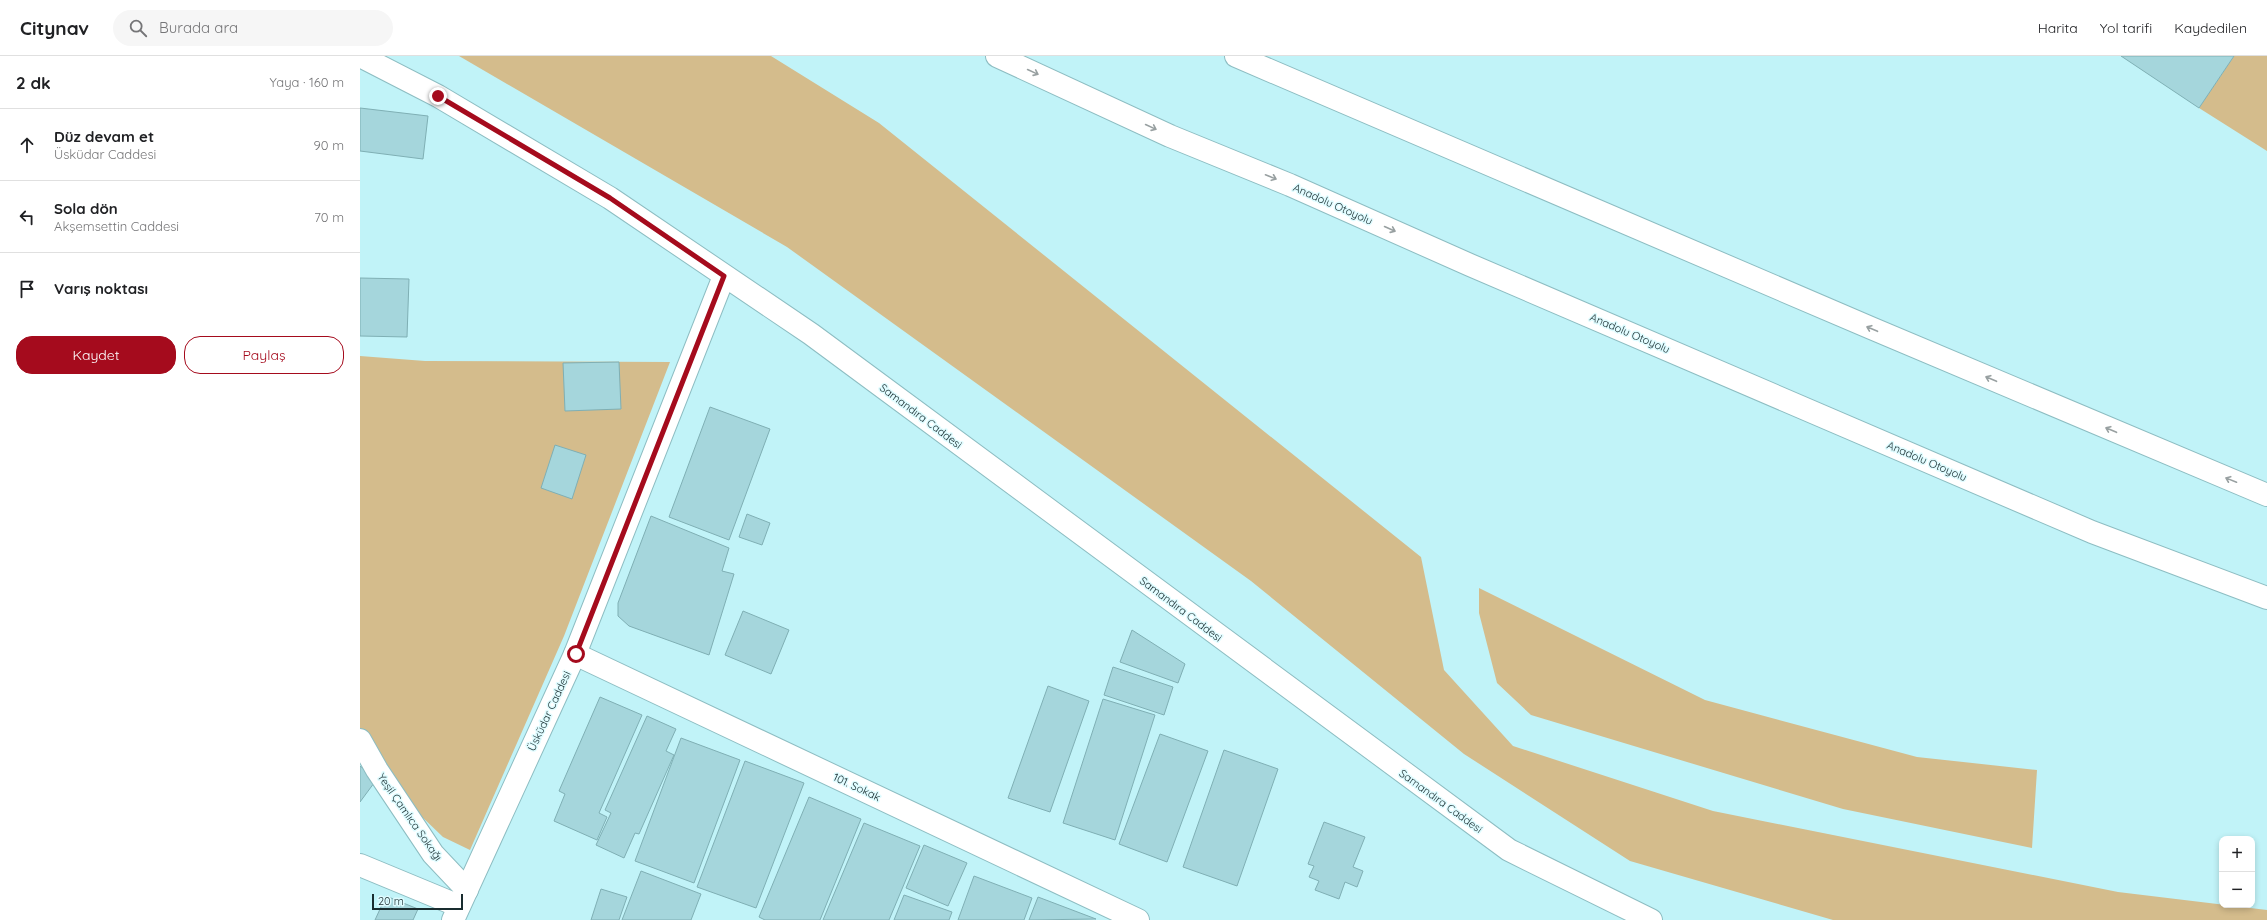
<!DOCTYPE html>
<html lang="tr">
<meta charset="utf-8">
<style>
body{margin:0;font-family:Quicksand,sans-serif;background:#f6f6f6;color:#202124}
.controls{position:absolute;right:12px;bottom:12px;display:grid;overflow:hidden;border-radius:8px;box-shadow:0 2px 6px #0003}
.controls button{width:36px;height:36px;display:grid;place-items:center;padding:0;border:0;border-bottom:1px solid #e0e0e0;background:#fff;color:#202124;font:20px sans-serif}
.scale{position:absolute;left:12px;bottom:10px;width:91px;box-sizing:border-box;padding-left:4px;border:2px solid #192c2f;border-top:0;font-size:11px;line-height:14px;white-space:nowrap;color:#192c2f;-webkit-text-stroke:3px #dffcff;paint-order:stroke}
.stop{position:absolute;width:12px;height:12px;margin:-9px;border:3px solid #a50b1d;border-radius:50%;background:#fff}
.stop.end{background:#a50b1d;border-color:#fff;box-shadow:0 1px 4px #0008}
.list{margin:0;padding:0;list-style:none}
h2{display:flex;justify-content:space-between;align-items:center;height:52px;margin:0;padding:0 16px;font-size:17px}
h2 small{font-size:13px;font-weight:400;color:#757577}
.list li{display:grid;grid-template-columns:26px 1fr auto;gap:12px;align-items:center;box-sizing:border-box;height:72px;padding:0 16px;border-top:1px solid #e0e0e0}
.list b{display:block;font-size:15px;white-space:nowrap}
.list p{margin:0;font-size:13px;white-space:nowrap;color:#757577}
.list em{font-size:13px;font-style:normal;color:#757577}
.actions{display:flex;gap:8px;padding:12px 16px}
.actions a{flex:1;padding:9px 0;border:1px solid #a50b1d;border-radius:16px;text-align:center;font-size:14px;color:#a50b1d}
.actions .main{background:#a50b1d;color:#fff}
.icon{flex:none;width:22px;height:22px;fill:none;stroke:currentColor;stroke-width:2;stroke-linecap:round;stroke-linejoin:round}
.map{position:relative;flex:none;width:1907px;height:864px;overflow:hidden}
header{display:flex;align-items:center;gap:24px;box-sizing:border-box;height:56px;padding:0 20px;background:#fff;border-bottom:1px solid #e0e0e0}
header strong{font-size:19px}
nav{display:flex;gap:22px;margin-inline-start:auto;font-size:14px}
.search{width:280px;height:36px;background:#f6f6f6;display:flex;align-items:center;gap:10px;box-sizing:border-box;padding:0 14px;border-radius:22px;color:#757577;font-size:15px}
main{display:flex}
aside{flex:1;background:#fff}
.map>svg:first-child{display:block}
.green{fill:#d4bc8c}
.building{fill:#a5d6dc;stroke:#7fafb4}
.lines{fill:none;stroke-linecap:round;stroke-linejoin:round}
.minor-casing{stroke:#8dbdc2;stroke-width:24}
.major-casing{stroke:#8dbdc2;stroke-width:24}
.highway-casing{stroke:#8dbdc2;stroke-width:24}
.minor{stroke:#fff;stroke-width:22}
.major{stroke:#fff;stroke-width:22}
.highway{stroke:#fff;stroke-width:22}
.oneway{stroke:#98a0a1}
.route{stroke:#a50b1d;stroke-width:5}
.labels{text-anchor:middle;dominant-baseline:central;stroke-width:3;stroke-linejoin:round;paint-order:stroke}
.street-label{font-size:11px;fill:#192c2f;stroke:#dffcff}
</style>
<header>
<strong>Citynav</strong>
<div class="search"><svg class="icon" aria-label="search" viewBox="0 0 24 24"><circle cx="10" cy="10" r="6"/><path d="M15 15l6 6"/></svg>Burada ara</div>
<nav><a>Harita</a><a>Yol tarifi</a><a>Kaydedilen</a></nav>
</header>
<main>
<aside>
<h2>2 dk<small>Yaya · 160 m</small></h2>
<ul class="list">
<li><svg class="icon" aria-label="ahead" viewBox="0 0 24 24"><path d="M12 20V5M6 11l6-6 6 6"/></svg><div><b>Düz devam et</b><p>Üsküdar Caddesi</p></div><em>90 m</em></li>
<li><svg class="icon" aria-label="left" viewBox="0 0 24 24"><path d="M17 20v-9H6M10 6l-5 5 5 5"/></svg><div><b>Sola dön</b><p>Akşemsettin Caddesi</p></div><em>70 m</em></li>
<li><svg class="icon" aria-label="arrive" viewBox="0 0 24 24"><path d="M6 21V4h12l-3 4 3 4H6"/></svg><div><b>Varış noktası</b></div></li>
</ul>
<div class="actions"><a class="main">Kaydet</a><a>Paylaş</a></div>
</aside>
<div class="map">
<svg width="1907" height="864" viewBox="0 0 1907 864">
<rect width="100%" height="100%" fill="#c1f3f8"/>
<path class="green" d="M 99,0 L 411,0 L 519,67 L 1061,501 L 1084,614 L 1153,690 L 1353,755 L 1758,836 L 1907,854 L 1907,864 L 1473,864 L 1270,805 L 1104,698 L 891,525 L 427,191 Z
M 1874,0 L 1907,0 L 1907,95 L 1839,52 Z
M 0,300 L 65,305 L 310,306 L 204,580 L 110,794 L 83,781 L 35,735 L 0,672 Z
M 1119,532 L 1345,644 L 1557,701 L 1677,714 L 1672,792 L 1483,753 L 1171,659 L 1137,627 L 1119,557 Z"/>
<path class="building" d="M 1761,0 L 1874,0 L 1839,52 Z
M 0,52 L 68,60 L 63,103 L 0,95 Z
M 0,222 L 49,223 L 47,281 L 0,280 Z
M 259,306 L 261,353 L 205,355 L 203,307 Z
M 350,351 L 410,373 L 369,484 L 309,461 Z
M 195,389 L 226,399 L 212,443 L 181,432 Z
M 387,458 L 410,467 L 402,489 L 379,481 Z
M 291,460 L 369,492 L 362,515 L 374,518 L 349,599 L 269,570 L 258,560 L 258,547 Z
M 383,555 L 429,574 L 411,618 L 365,599 Z
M 772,574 L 825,608 L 818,627 L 760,606 Z
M 753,611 L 813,631 L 804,659 L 744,639 Z
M 688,630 L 729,645 L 690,756 L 648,742 Z
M 240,641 L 282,659 L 239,757 L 247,761 L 237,784 L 194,765 L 205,738 L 199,735 Z
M 743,643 L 795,659 L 755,784 L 703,767 Z
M 287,660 L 316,673 L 306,695 L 314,699 L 279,778 L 275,777 L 264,802 L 236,789 L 251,757 L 245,754 Z
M 800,678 L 848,695 L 807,806 L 759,788 Z
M 321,682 L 380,704 L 334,827 L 275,805 Z
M 864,694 L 918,713 L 877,830 L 823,811 Z
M 385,705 L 444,727 L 396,852 L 337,831 Z
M 0,710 L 17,723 L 0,746 Z
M 449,741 L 501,763 L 460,864 L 405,864 L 399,861 Z
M 964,766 L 1005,781 L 993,811 L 1003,815 L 997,831 L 985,826 L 979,843 L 955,834 L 959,825 L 949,821 L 954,810 L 948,808 Z
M 504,767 L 560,790 L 529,864 L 463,864 Z
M 564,789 L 607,807 L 588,850 L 546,832 Z
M 281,815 L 341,838 L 331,864 L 262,864 Z
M 614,820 L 672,842 L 664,864 L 598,864 Z
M 241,833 L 267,841 L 259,864 L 231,864 Z
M 544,839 L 592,856 L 589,864 L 534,864 Z
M 26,840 L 58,853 L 53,864 L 15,864 Z
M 678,841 L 736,863 L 669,864 Z"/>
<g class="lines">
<g class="minor-casing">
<path id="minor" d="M 215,598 L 778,864
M 0,684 L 17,714 L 73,798 L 107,834
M 0,809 L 99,850"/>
</g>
<g class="major-casing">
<path id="major" d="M 0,0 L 78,40 L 250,142 L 451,278 L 1149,794 L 1291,864
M 93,864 L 215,598 L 364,220"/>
</g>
<g class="highway-casing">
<path id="highway" d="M 637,0 L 810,80 L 930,129 L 1110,209 L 1732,476 L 1907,542
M 876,0 L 1511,272 L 1907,439"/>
</g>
<use href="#minor" class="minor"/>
<use href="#major" class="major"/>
<use href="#highway" class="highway"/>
</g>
<defs><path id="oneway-shaft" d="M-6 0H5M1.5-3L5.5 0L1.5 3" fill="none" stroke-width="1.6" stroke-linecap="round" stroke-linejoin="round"/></defs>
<g class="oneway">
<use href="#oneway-shaft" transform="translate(673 16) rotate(25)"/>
<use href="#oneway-shaft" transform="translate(791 71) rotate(25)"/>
<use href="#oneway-shaft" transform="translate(911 121) rotate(22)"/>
<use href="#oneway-shaft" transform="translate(1030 173) rotate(24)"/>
<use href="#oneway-shaft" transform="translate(1512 273) rotate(-157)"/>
<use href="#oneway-shaft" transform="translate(1631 323) rotate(-157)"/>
<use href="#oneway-shaft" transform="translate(1751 374) rotate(-157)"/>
<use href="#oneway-shaft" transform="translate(1871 424) rotate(-158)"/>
</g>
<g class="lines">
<path class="route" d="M 78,40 L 250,142 L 364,220 L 216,598"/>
</g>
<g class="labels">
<g class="street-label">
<text transform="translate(973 148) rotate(24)">Anadolu Otoyolu</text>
<text transform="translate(1270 277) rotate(23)">Anadolu Otoyolu</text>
<text transform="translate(561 360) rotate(37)">Samandıra Caddesi</text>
<text transform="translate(1567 405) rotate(23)">Anadolu Otoyolu</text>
<text transform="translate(821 553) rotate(37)">Samandıra Caddesi</text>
<text transform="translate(189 655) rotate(-65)">Üsküdar Caddesi</text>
<text transform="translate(497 731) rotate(25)">101. Sokak</text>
<text transform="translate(1081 745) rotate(36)">Samandıra Caddesi</text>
<text transform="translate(50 761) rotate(55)">Yeşil Çamlıca Sokağı</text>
</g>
</g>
</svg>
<div class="controls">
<button>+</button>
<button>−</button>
</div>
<div class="scale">20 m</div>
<div class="stop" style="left:216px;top:598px"></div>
<div class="stop end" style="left:78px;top:40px"></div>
</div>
</main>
